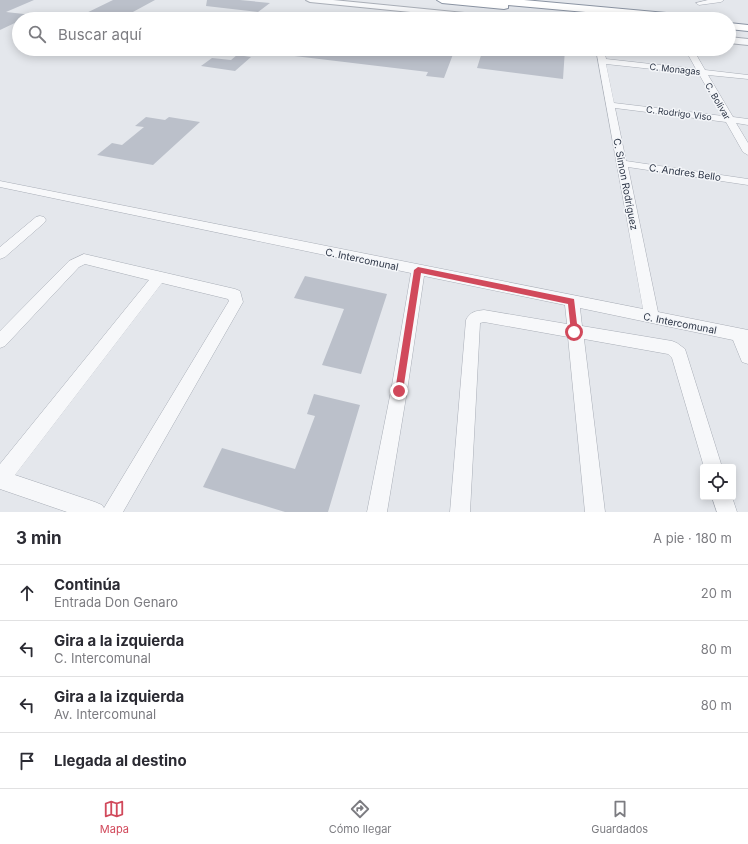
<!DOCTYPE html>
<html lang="es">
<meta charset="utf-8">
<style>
body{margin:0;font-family:Inter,sans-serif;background:#f2f2f3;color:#2b2b33}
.controls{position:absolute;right:12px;bottom:12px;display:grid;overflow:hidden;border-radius:4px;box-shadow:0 2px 10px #0003}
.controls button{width:36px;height:36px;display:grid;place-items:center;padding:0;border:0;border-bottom:1px solid #e1e1e2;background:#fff;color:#2b2b33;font:20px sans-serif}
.stop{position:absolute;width:12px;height:12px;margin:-9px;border:3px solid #d1495b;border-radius:50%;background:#fff}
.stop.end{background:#d1495b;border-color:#fff;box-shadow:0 1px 4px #0008}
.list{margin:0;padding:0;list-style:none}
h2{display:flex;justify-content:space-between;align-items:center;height:52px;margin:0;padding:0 16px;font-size:17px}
h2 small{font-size:13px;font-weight:400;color:#7c7c81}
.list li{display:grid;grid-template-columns:26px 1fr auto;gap:12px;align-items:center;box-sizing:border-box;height:56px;padding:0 16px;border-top:1px solid #e1e1e2}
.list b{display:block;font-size:15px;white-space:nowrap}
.list p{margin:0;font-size:13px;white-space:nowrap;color:#7c7c81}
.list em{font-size:13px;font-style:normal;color:#7c7c81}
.icon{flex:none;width:22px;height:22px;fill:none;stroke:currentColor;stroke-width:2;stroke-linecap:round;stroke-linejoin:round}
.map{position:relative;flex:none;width:748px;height:512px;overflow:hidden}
.search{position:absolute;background:#fff;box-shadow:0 2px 10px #0003;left:12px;right:12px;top:12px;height:44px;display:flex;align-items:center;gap:10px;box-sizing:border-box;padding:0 14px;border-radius:22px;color:#7c7c81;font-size:15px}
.sheet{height:276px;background:#fff}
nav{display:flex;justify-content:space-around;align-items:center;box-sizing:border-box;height:56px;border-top:1px solid #e1e1e2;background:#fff;font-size:11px;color:#7c7c81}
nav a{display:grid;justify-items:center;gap:2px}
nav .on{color:#d1495b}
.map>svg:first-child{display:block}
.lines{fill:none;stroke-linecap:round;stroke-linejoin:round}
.stream{stroke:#9fb4cc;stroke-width:2}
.building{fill:#bbc0ca}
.minor-casing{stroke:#a9aeb7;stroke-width:1}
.tertiary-casing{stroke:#a9aeb7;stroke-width:2}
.motorway-casing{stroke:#8b94a3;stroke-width:2}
.minor{fill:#f7f8fa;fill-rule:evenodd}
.tertiary{fill:#f7f8fa;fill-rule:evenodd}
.motorway{fill:#fff;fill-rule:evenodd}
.route{fill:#d1495b}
.labels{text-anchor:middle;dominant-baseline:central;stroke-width:3;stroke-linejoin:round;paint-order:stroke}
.far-street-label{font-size:9px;fill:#2b3445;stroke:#f4f6f9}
.street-label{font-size:10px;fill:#2b3445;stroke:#f4f6f9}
</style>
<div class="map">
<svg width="748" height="512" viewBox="0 0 748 512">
<rect width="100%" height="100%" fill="#e4e7ec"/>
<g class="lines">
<path class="stream" d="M 586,13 L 649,19"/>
</g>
<path class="building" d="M 0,0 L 34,0 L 6,12 L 33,15 L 24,19 L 19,19 L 19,21 L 0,30 Z
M 113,0 L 155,0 L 120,19 L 74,19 Z
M 207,0 L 240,0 L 270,3 L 258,12 L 206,6 Z
M 287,49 L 455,49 L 444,78 L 426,76 L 428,72 L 286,55 Z
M 483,49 L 565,49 L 563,79 L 477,68 Z
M 237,55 L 251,57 L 235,71 L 201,66 L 212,58 L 231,60 Z
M 146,117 L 165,120 L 169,117 L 200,122 L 153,165 L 97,155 L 112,143 L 122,145 L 144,127 L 135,126 Z
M 305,276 L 387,294 L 361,374 L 322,365 L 344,309 L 294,298 Z
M 314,394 L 360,405 L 328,512 L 285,512 L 203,487 L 222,448 L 295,469 L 315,416 L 307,414 Z"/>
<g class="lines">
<g class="minor-casing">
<path id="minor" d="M 708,0 L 724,0 L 721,2 L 699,5 L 696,3 Z
M 596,49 L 604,49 L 606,59 L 696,69 L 685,49 L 693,49 L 705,70 L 748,75 L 748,79 L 708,75 L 733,117 L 748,119 L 748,125 L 736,123 L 748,143 L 748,155 L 743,152 L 726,122 L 615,108 L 626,161 L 748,179 L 748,185 L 628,167 L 658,312 L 748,330 L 748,364 L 742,362 L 733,340 L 580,308 L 582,326 L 672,341 L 677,343 L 685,349 L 722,467 L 704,467 L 672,358 L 668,354 L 584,339 L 605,512 L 585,512 L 568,337 L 484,322 L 480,323 L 470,512 L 450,512 L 466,320 C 470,312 475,311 484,310 L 567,324 L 565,305 L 424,276 L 407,391 L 387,512 L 367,512 L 391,391 L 411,273 L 0,187 L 0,181 L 643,309 ZM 606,64 L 699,74 L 723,116 L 614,103 Z
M 40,216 L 44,217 L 46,220 L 44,223 L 5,257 L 0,259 L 0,247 L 36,217 Z
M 84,254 L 235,289 L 240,291 L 243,302 L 123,512 L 67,512 L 0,489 L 0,464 L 149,280 L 85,264 L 79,267 L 5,346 L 0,348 L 0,331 L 69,261 ZM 162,283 L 228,299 L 229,301 L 104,508 L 102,505 L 95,502 L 15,475 Z
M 712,497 L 732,497 L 737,512 L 717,512 Z"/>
</g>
<g class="tertiary-casing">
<path id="tertiary" d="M 306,0 L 333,0 L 505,17 L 509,19 L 481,19 L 310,2 Z
M 729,37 L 748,39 L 748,45 L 729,43 Z"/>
</g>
<g class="motorway-casing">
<path id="motorway" d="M 437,0 L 524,0 L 699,16 L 705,19 L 663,19 L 508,5 L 508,8 L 504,9 L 442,3 Z
M 729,23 L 748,25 L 748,31 L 729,29 Z"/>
</g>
<use href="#minor" class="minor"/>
<use href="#tertiary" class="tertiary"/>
<use href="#motorway" class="motorway"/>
</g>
<path class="route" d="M 418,267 L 574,299 L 578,332 L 574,335 L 571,332 L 568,304 L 421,273 L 403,391 L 402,394 L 396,394 L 395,391 L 414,270 Z"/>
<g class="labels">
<g class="far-street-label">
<text transform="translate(675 69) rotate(6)">C. Monagas</text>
<text transform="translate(718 101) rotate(60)">C. Bolivar</text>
<text transform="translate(679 113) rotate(7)">C. Rodrigo Viso</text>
</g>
<g class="street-label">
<text transform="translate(685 172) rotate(8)">C. Andres Bello</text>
<text transform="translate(626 184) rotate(79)">C. Simon Rodriguez</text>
<text transform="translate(362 259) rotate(12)">C. Intercomunal</text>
<text transform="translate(680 323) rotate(11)">C. Intercomunal</text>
</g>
</g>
</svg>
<div class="controls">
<button><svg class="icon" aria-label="locate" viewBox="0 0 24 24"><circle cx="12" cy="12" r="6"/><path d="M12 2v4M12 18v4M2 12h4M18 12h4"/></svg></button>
</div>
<div class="stop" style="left:574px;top:332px"></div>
<div class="stop end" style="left:399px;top:391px"></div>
<div class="search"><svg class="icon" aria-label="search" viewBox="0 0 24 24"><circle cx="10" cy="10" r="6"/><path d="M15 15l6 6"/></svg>Buscar aquí</div>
</div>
<section class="sheet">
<h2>3 min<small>A pie · 180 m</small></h2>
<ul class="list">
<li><svg class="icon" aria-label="ahead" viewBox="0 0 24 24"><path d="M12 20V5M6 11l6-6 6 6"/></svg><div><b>Continúa</b><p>Entrada Don Genaro</p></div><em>20 m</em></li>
<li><svg class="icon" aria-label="left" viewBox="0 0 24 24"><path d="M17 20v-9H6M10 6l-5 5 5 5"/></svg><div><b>Gira a la izquierda</b><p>C. Intercomunal</p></div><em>80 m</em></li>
<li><svg class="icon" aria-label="left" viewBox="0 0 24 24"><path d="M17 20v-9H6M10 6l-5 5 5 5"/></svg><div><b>Gira a la izquierda</b><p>Av. Intercomunal</p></div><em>80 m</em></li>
<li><svg class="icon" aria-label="arrive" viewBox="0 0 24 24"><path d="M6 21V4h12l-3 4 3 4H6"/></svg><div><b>Llegada al destino</b></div></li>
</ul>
</section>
<nav>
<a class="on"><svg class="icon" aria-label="map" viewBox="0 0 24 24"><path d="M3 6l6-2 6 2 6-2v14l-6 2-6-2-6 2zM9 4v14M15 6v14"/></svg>Mapa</a>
<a><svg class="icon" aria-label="directions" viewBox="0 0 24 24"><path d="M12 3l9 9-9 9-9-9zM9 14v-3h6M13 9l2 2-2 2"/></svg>Cómo llegar</a>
<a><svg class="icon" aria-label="saved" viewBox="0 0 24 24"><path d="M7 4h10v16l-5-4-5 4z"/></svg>Guardados</a>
</nav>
